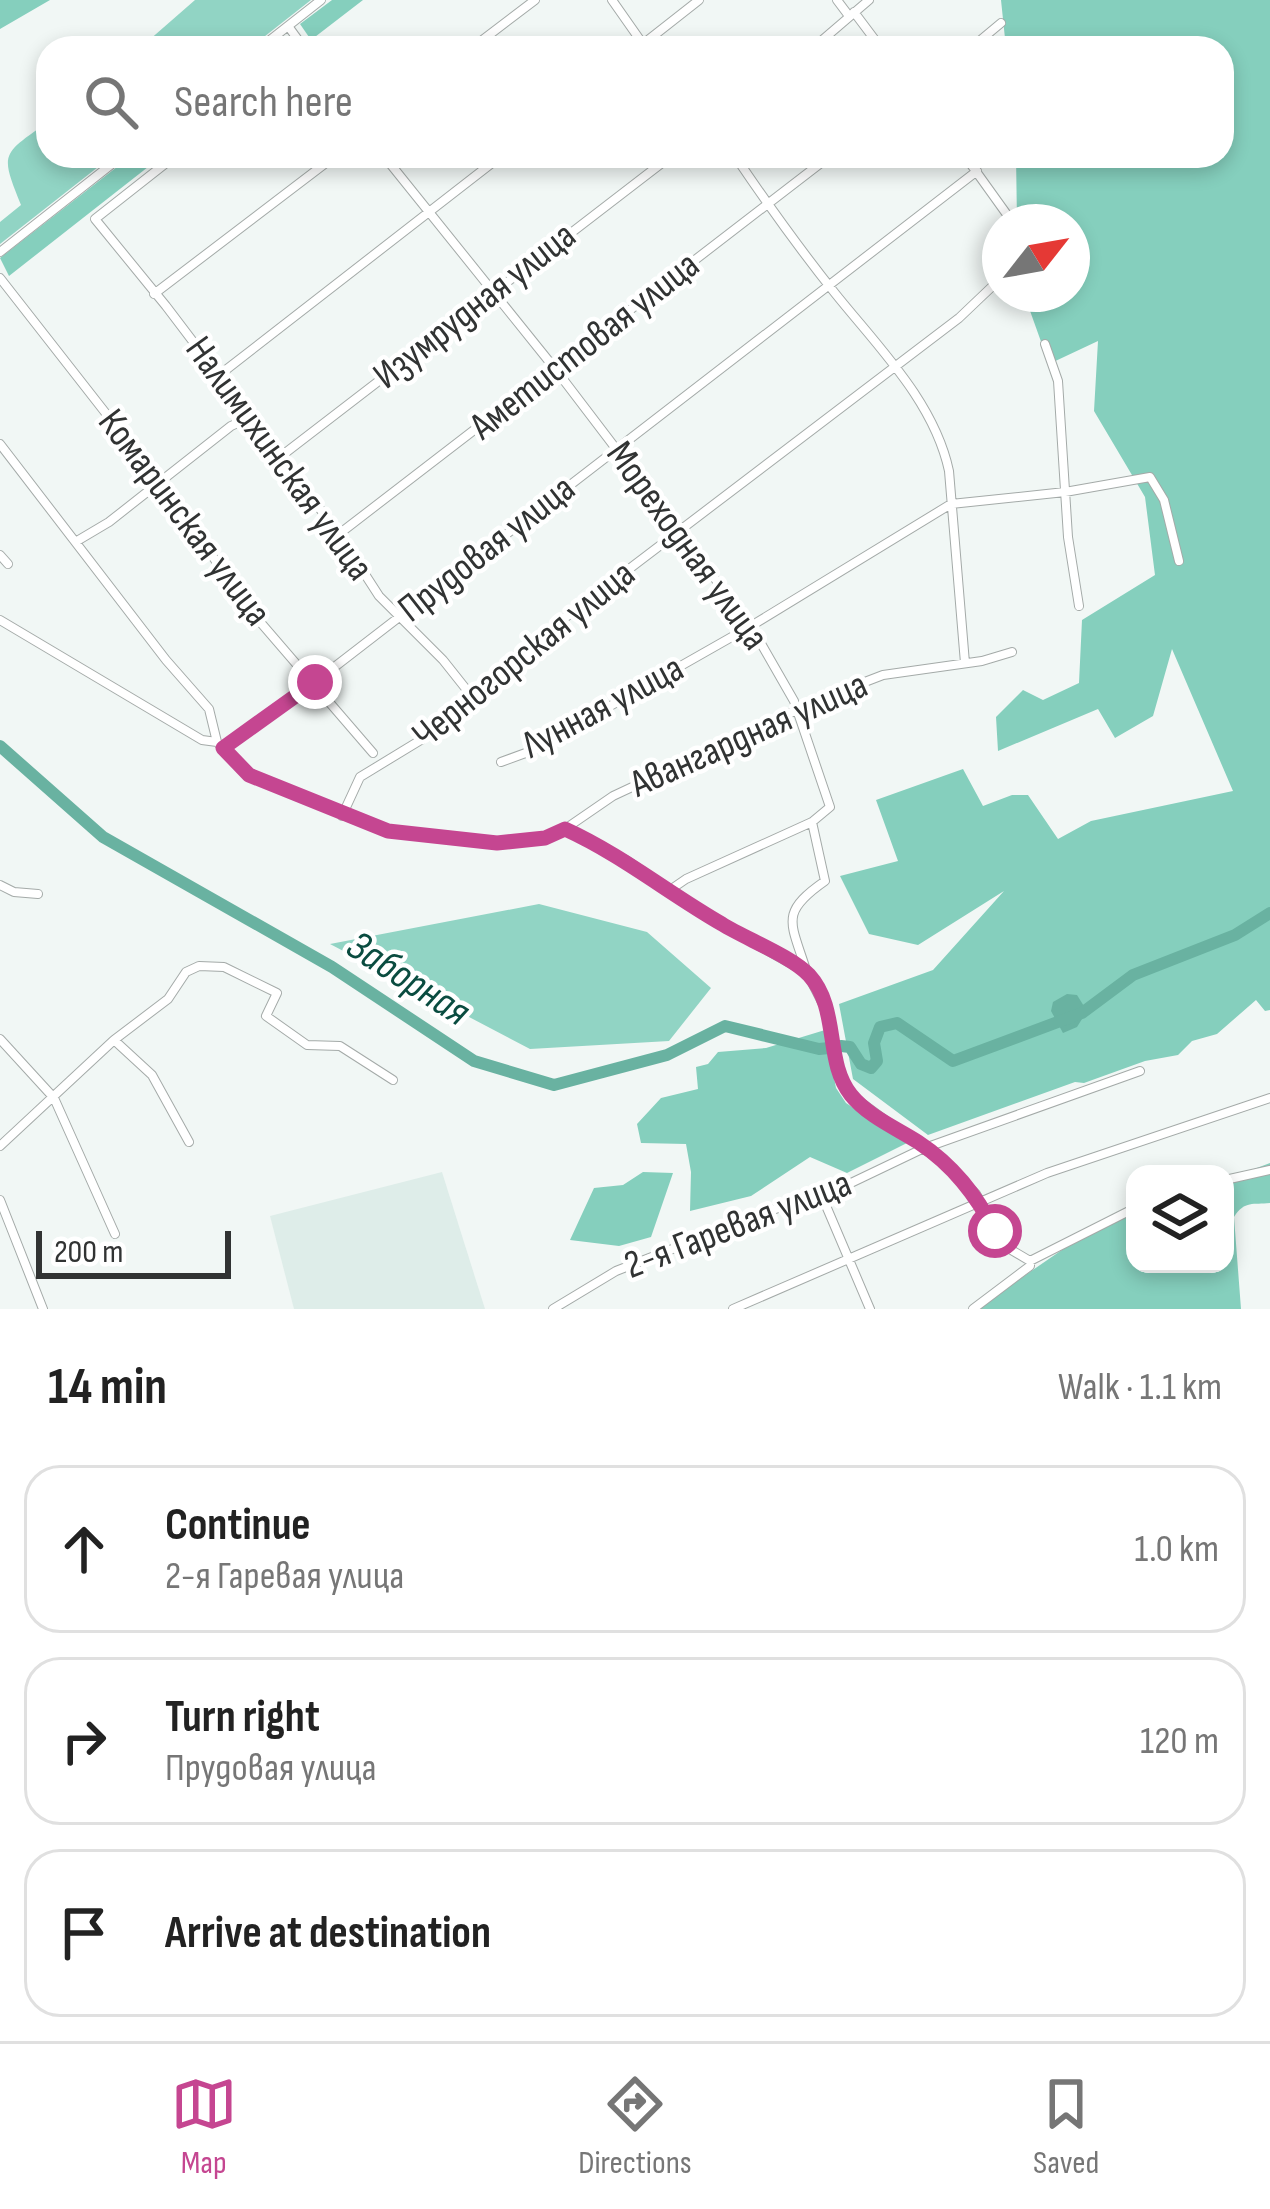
<!DOCTYPE html>
<meta charset="utf-8">
<style>
body{margin:0;font-family:"Sofia Sans Condensed",sans-serif;background:#f6f6f6;color:#222}
.controls{position:absolute;right:36px;bottom:36px;display:grid;overflow:hidden;border-radius:24px;box-shadow:0 6px 18px #0003}
.controls button{width:108px;height:108px;display:grid;place-items:center;padding:0;border:0;border-bottom:3px solid #e0e0e0;background:#fff;color:#222;font:60px sans-serif}
.compass{position:absolute;left:982px;top:204px;width:108px;height:108px;border-radius:50%;background:#fff;box-shadow:0 6px 18px #0003;rotate:59deg}
.scale{position:absolute;left:36px;bottom:30px;width:195px;box-sizing:border-box;padding-left:12px;border:6px solid #313333;border-top:0;font-size:33px;line-height:42px;white-space:nowrap;color:#313333;-webkit-text-stroke:9px #fff;paint-order:stroke}
.stop{position:absolute;width:36px;height:36px;margin:-27px;border:9px solid #c54691;border-radius:50%;background:#fff}
.stop.end{background:#c54691;border-color:#fff;box-shadow:0 3px 12px #0008}
.list{margin:0;padding:0;list-style:none}
h2{display:flex;justify-content:space-between;align-items:center;height:156px;margin:0;padding:0 48px;font-size:51px}
h2 small{font-size:39px;font-weight:400;color:#767676}
.list li{display:grid;grid-template-columns:78px 1fr auto;gap:36px;align-items:center;box-sizing:border-box;height:168px;margin:0 24px 24px;padding:0 24px;border:3px solid #e0e0e0;border-radius:36px}
.list b{display:block;font-size:45px;white-space:nowrap}
.list p{margin:0;font-size:39px;white-space:nowrap;color:#767676}
.list em{font-size:39px;font-style:normal;color:#767676}
.icon{flex:none;width:66px;height:66px;fill:none;stroke:currentColor;stroke-width:2;stroke-linecap:round;stroke-linejoin:round}
.map{position:relative;flex:none;width:1270px;height:1309px;overflow:hidden}
.search{position:absolute;background:#fff;box-shadow:0 6px 18px #0003;left:36px;right:36px;top:36px;height:132px;display:flex;align-items:center;gap:30px;box-sizing:border-box;padding:0 42px;border-radius:36px;color:#767676;font-size:45px}
.sheet{height:732px;background:#fff}
nav{display:flex;justify-content:space-around;align-items:center;box-sizing:border-box;height:168px;border-top:3px solid #e0e0e0;background:#fff;font-size:33px;color:#767676}
nav a{display:grid;justify-items:center;gap:6px}
nav .on{color:#c54691}
.map>svg:first-child{display:block}
.built{fill:#deede9}
.green{fill:#91d4c4}
.forest{fill:#85cfbd}
.water{fill:#69b2a1}
.lines{fill:none;stroke-linecap:round;stroke-linejoin:round}
.river{stroke:#69b2a1;stroke-width:12}
.minor-casing{stroke:#a4aaa8;stroke-width:10}
.minor{stroke:#fff;stroke-width:8}
.route{stroke:#c54691;stroke-width:15}
.labels{text-anchor:middle;dominant-baseline:central;stroke-width:9;stroke-linejoin:round;paint-order:stroke}
.street-label{font-size:39px;fill:#313333;stroke:#fff}
.water-label{font-size:42px;font-style:italic;fill:#0a4c40;stroke:#fff}
</style>
<div class="map">
<svg width="1270" height="1309" viewBox="0 0 1270 1309">
<rect width="100%" height="100%" fill="#f1f7f5"/>
<path class="built" d="M 442,1172 L 485,1309 L 294,1309 L 270,1216 Z"/>
<path class="green" d="M 195,0 L 311,0 L 250,48 L 140,48 Z
M 48,122 L 48,156 L 112,156 L 0,244 L 0,222 L 21,205 C 0,153 1,155 48,122 Z
M 539,904 L 647,932 L 711,988 L 669,1041 L 530,1049 L 330,944 Z"/>
<path class="forest" d="M 0,0 L 50,0 L 0,29 Z
M 332,0 L 363,0 L 311,40 L 300,24 Z
M 1001,0 L 1270,0 L 1270,1010 L 1265,1011 L 1256,1000 L 1217,1034 L 1192,1041 L 1178,1055 L 1145,1061 L 1084,1083 L 1075,1082 L 928,1135 L 853,1079 L 839,1004 L 933,970 L 1004,891 L 918,945 L 869,934 L 840,876 L 898,861 L 876,800 L 963,769 L 983,806 L 1012,795 L 1028,795 L 1058,839 L 1091,821 L 1233,791 L 1172,649 L 1153,716 L 1115,738 L 1098,709 L 998,751 L 996,717 L 1023,690 L 1043,700 L 1079,683 L 1082,620 L 1155,575 L 1145,497 L 1094,411 L 1098,341 L 1049,364 L 1024,294 L 1072,294 L 1072,222 L 1017,222 L 1016,156 L 1222,156 L 1222,48 L 1006,48 Z
M 131,156 L 162,156 L 9,276 L 0,258 Z
M 825,1030 L 836,1088 L 846,1103 L 883,1127 L 887,1126 L 907,1143 L 847,1173 L 810,1157 L 751,1196 L 690,1211 L 691,1172 L 686,1144 L 641,1143 L 637,1124 L 661,1098 L 698,1089 L 696,1067 L 708,1064 L 718,1052 L 766,1048 Z
M 1270,1163 L 1270,1203 C 1253,1205 1245,1200 1234,1217 L 1241,1309 L 976,1309 L 1075,1241 L 1135,1212 L 1135,1264 L 1225,1264 L 1225,1180 Z
M 643,1172 L 673,1173 L 651,1237 L 619,1246 L 570,1240 L 594,1188 L 623,1185 Z"/>
<path class="water" d="M 1067,994 L 1077,995 L 1087,1011 L 1077,1027 L 1063,1033 L 1051,1011 L 1053,1002 Z"/>
<g class="lines">
<path class="river" d="M 0,746 L 103,837 L 332,967 L 474,1061 L 554,1085 L 667,1055 L 725,1026 L 819,1049 L 829,1048
M 841,1046 L 850,1047 L 861,1064 L 871,1068 L 877,1061 L 874,1043 L 880,1027 L 897,1023 L 953,1061 L 1082,1013 L 1133,975 L 1235,935 L 1270,913"/>
<g class="minor-casing">
<path id="minor" d="M 612,0 L 645,47
M 837,0 L 849,16
M 854,12 L 881,48
M 288,26 L 304,48
M 260,48 L 321,0
M 472,48 L 535,0
M 638,48 L 699,0
M 813,48 L 869,0
M 971,48 L 1001,23
M 175,156 L 95,219 L 166,306 L 339,534 L 379,596 L 443,660 L 470,694
M 384,156 L 556,370 L 751,626 L 794,701 L 830,807 L 812,822 L 686,879 L 670,890
M 735,156 C 766,202 799,248 834,292 C 877,346 934,401 949,471 L 965,663
M 965,156 L 1008,216
M 0,252 L 122,156
M 0,278 L 176,503 L 248,608 L 373,753
M 154,294 L 335,156
M 1045,344 L 1058,381 L 1068,537 L 1079,606
M 218,376 L 501,156
M 0,444 L 166,660 L 209,709 L 217,742
M 280,457 L 671,156
M 339,534 L 830,156
M 77,541 L 109,522 L 231,426 L 249,418
M 0,555 L 8,564
M 0,620 L 202,740 L 217,742
M 217,742 L 249,775 L 388,831 L 497,843 L 538,839 L 565,829 L 613,796 L 818,700 L 883,675 L 982,661 L 1012,652
M 223,748 L 315,682 L 977,171
M 501,762 L 531,751 L 751,626 L 951,504 L 1065,492 L 1150,477 L 1164,500 L 1179,561
M 342,816 L 360,777 L 424,738 L 520,652 L 959,318 L 1000,279
M 567,830 L 626,860 L 717,922 L 807,973 L 826,1010 L 840,1077 L 851,1095 L 942,1162 L 976,1194 L 1008,1248 L 1030,1261
M 0,885 L 14,892 L 38,894
M 806,970 C 791,922 779,913 825,881 L 812,822
M 0,1039 L 54,1098 L 115,1234
M 114,1040 L 152,1075 L 189,1142
M 0,1146 L 114,1040 L 168,999 L 186,972 L 199,966 L 224,967 L 277,993 L 266,1016 L 307,1045 L 340,1046 L 393,1080
M 1225,1180 L 1270,1170
M 821,1194 L 870,1309
M 0,1200 L 43,1309
M 553,1309 L 616,1271 L 783,1206 L 830,1193 L 922,1149 L 1140,1071
M 733,1309 L 1047,1173 L 1270,1098
M 973,1309 L 1030,1266 L 1030,1261 L 1135,1208"/>
</g>
<use href="#minor" class="minor"/>
</g>
<g class="lines">
<path class="route" d="M 315,682 L 223,748 L 249,775 L 388,831 L 497,843 L 545,838 L 565,829 C 622,855 668,893 722,924 C 746,939 791,956 809,975 C 840,1009 824,1061 851,1095 C 868,1116 896,1128 918,1142 C 953,1165 976,1195 995,1231"/>
</g>
<g class="labels">
<g class="street-label">
<text transform="translate(475 306) rotate(-38)">Изумрудная улица</text>
<text transform="translate(585 346) rotate(-38)">Аметистовая улица</text>
<text transform="translate(279 459) rotate(54)">Налимихинская улица</text>
<text transform="translate(184 518) rotate(53)">Комаринская улица</text>
<text transform="translate(687 546) rotate(54)">Мореходная улица</text>
<text transform="translate(487 549) rotate(-38)">Прудовая улица</text>
<text transform="translate(524 655) rotate(-39)">Черногорская улица</text>
<text transform="translate(603 707) rotate(-28)">Лунная улица</text>
<text transform="translate(749 735) rotate(-24)">Авангардная улица</text>
<text transform="translate(738 1225) rotate(-21)">2-я Гаревая улица</text>
</g>
<g class="water-label">
<text transform="translate(408 979) rotate(33)">Заборная</text>
</g>
</g>
</svg>
<div class="controls">
<button><svg class="icon" aria-label="layers" viewBox="0 0 24 24"><path d="M12 4l9 5-9 5-9-5zM3 14l9 5 9-5"/></svg></button>
</div>
<svg class="compass" viewBox="-18 -18 36 36"><path d="M0-13l5 13h-10z" fill="#e53935"/><path d="M0 13l5-13h-10z" fill="#767676"/></svg>
<div class="scale">200 m</div>
<div class="stop" style="left:995px;top:1231px"></div>
<div class="stop end" style="left:315px;top:682px"></div>
<div class="search"><svg class="icon" aria-label="search" viewBox="0 0 24 24"><circle cx="10" cy="10" r="6"/><path d="M15 15l6 6"/></svg>Search here</div>
</div>
<section class="sheet">
<h2>14 min<small>Walk · 1.1 km</small></h2>
<ul class="list">
<li><svg class="icon" aria-label="ahead" viewBox="0 0 24 24"><path d="M12 20V5M6 11l6-6 6 6"/></svg><div><b>Continue</b><p>2-я Гаревая улица</p></div><em>1.0 km</em></li>
<li><svg class="icon" aria-label="right" viewBox="0 0 24 24"><path d="M7 20v-9h11M14 6l5 5-5 5"/></svg><div><b>Turn right</b><p>Прудовая улица</p></div><em>120 m</em></li>
<li><svg class="icon" aria-label="arrive" viewBox="0 0 24 24"><path d="M6 21V4h12l-3 4 3 4H6"/></svg><div><b>Arrive at destination</b></div></li>
</ul>
</section>
<nav>
<a class="on"><svg class="icon" aria-label="map" viewBox="0 0 24 24"><path d="M3 6l6-2 6 2 6-2v14l-6 2-6-2-6 2zM9 4v14M15 6v14"/></svg>Map</a>
<a><svg class="icon" aria-label="directions" viewBox="0 0 24 24"><path d="M12 3l9 9-9 9-9-9zM9 14v-3h6M13 9l2 2-2 2"/></svg>Directions</a>
<a><svg class="icon" aria-label="saved" viewBox="0 0 24 24"><path d="M7 4h10v16l-5-4-5 4z"/></svg>Saved</a>
</nav>
